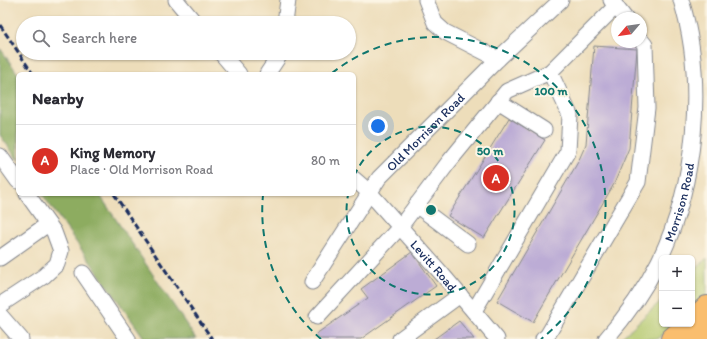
<!DOCTYPE html>
<meta charset="utf-8">
<style>
body{margin:0;font-family:Itim,sans-serif;background:#f2f2f3;color:#2b2b33}
.controls{position:absolute;right:12px;bottom:12px;display:grid;overflow:hidden;border-radius:6px;box-shadow:0 1px 3px #0004}
.controls button{width:36px;height:36px;display:grid;place-items:center;padding:0;border:0;border-bottom:1px solid #e1e1e2;background:#fff;color:#2b2b33;font:20px sans-serif}
.compass{position:absolute;left:611px;top:12px;width:36px;height:36px;border-radius:50%;background:#fff;box-shadow:0 1px 3px #0004;rotate:241deg}
.you{position:absolute;left:378px;top:126px;width:14px;height:14px;margin:-10px;border:3px solid #fff;border-radius:50%;background:#1a73e8;box-shadow:0 0 0 6px #1a73e833}
.badge{display:grid;place-items:center;width:26px;height:26px;border-radius:50%;background:#d93025;color:#fff;font-size:13px;font-weight:700}
.pin{position:absolute;translate:-50% -50%;border:2px solid #fff;box-shadow:0 1px 4px #0006}
.list{margin:0;padding:0;list-style:none}
h2{display:flex;justify-content:space-between;align-items:center;height:52px;margin:0;padding:0 16px;font-size:17px}
h2 small{font-size:13px;font-weight:400;color:#7c7c81}
.list li{display:grid;grid-template-columns:26px 1fr auto;gap:12px;align-items:center;box-sizing:border-box;height:72px;padding:0 16px;border-top:1px solid #e1e1e2}
.list b{display:block;font-size:15px;white-space:nowrap}
.list p{margin:0;font-size:13px;white-space:nowrap;color:#7c7c81}
.list em{font-size:13px;font-style:normal;color:#7c7c81}
.icon{flex:none;width:22px;height:22px;fill:none;stroke:currentColor;stroke-width:2;stroke-linecap:round;stroke-linejoin:round}
.map{position:relative;flex:none;width:707px;height:339px;overflow:hidden}
.search{position:absolute;background:#fff;box-shadow:0 1px 3px #0004;left:16px;top:16px;width:340px;height:44px;display:flex;align-items:center;gap:10px;box-sizing:border-box;padding:0 14px;border-radius:22px;color:#7c7c81;font-size:15px}
.panel{position:absolute;background:#fff;box-shadow:0 1px 3px #0004;left:16px;top:72px;width:340px;height:124px;border-radius:6px}
.map>svg:first-child{display:block}
.green{fill:#b2c86d;stroke:#667c66}
.forest{fill:#8dac60;stroke:#546e5f}
.building{fill:#bcacd5}
.lines{fill:none;stroke-linecap:round;stroke-linejoin:round}
.minor-casing{stroke:#84868c;stroke-width:17}
.highway-casing{stroke:#84868c;stroke-width:24}
.minor{stroke:#fff;stroke-width:15}
.highway{stroke:#fabe6e;stroke-width:22}
.rail{stroke:#1b2f5e;stroke-width:3;stroke-dasharray:6 3;stroke-linecap:butt}
.ring{fill:none;stroke:#0f766e;stroke-width:2;stroke-dasharray:7 5}
.labels{text-anchor:middle;dominant-baseline:central;stroke-width:4;stroke-linejoin:round;paint-order:stroke}
.street-label{font-size:13px;fill:#1b2f5e;stroke:#fcf5e5}
.centre{fill:#0f766e;stroke:#fcf5e5;stroke-width:2}
.ring-label{font-size:12px;text-anchor:middle;font-weight:bold;fill:#0f766e;stroke:#fcf5e5;stroke-width:4;stroke-linejoin:round;paint-order:stroke}
</style>
<div class="map">
<svg width="707" height="339" viewBox="0 0 707 339">
<rect width="100%" height="100%" fill="#fcf5e5"/>
<filter id="ink" filterUnits="userSpaceOnUse"><feTurbulence type="fractalNoise" baseFrequency=".025" numOctaves="2"/><feDisplacementMap in="SourceGraphic" scale="8" xChannelSelector="R" yChannelSelector="G"/><feConvolveMatrix kernelMatrix="1 2 1 2 8 2 1 2 1" color-interpolation-filters="sRGB"/></filter>
<filter id="wash" filterUnits="userSpaceOnUse"><feTurbulence type="fractalNoise" baseFrequency=".012" numOctaves="4" result="noise"/><feDisplacementMap in="SourceGraphic" scale="16" xChannelSelector="R" yChannelSelector="G"/><feGaussianBlur stdDeviation="0.9" result="paint"/><feColorMatrix in="noise" values="0 0 0 0 0 0 0 0 0 0 0 0 0 0 0 0 0 1.4 0 .05"/><feComposite in="paint" operator="in"/></filter>
<g filter="url(#wash)">
<rect width="100%" height="100%" fill="#edddba"/>
<path class="green" d="M 707,258 L 707,295 L 692,309 L 692,272 Z
M 662,300 L 662,324 L 675,324 L 658,339 L 620,339 Z"/>
<path class="forest" d="M 0,48 L 18,74 L 18,160 L 0,135 Z
M 42,194 L 99,194 L 196,339 L 145,339 Z"/>
<g id="blocks">
<path class="building" d="M 594,46 L 637,49 L 629,148 L 614,184 L 533,322 L 497,301 L 578,162 L 586,144 Z
M 509,118 L 545,140 L 484,238 L 448,216 Z
M 412,252 L 436,286 L 361,339 L 320,339 L 316,334 L 368,298 L 361,289 Z
M 459,321 L 474,339 L 434,339 Z"/>
</g>
</g>
<g filter="url(#ink)">
<use href="#blocks" fill-opacity="0" stroke="#84868c" stroke-width="1"/>
<g class="lines">
<g class="minor-casing">
<g id="minor">
<path d="M 176,0 L 195,23"/>
<path d="M 426,0 L 435,23 L 445,32 L 498,59"/>
<path d="M 611,0 L 625,18"/>
<path d="M 285,23 L 288,0"/>
<path d="M 221,53 L 239,74"/>
<path d="M 267,74 L 281,53"/>
<path d="M 498,101 L 544,130"/>
<path d="M 0,156 L 18,181"/>
<path id="s1" d="M 354,179 L 369,192 L 442,274 L 497,339"/>
<path d="M 416,205 L 468,244"/>
<path d="M 0,258 L 48,224"/>
<path d="M 83,273 L 128,339"/>
<path id="s2" d="M 312,282 L 379,178 L 498,59 L 561,0"/>
<path d="M 0,305 L 44,276 L 57,264 L 61,251 L 54,232 L 27,194"/>
<path d="M 474,311 L 568,151 L 570,115 L 550,72 L 616,6"/>
<path d="M 0,315 L 21,339"/>
<path d="M 317,317 L 400,227 L 448,163 L 507,91 L 550,72"/>
<path d="M 400,339 L 460,295"/>
<path d="M 543,339 L 547,336 L 638,182 L 647,108 L 645,45 L 641,40"/>
<path id="s3" d="M 606,339 C 627,315 645,289 659,261 C 696,185 706,81 681,0"/>
</g>
</g>
<g class="highway-casing">
<path id="highway" d="M 692,321 L 707,307
M 672,339 L 689,324
M 695,339 L 707,329"/>
</g>
<use href="#minor" class="minor"/>
<use href="#highway" class="highway"/>
<path class="rail" d="M 0,25 L 33,74
M 114,194 L 212,339"/>
</g>
</g>
<g class="ring">
<path d="M354 176A84 84 0 1 1 348 195"/>
<path d="M321 339A169 169 0 0 1 263 195M332 73A169 169 0 0 1 541 339"/>
</g>
<g class="labels">
<g class="street-label">
<text stroke="none"><textPath href="#s2" startOffset="189">Old Morrison Road</textPath></text>
<text stroke="none"><textPath href="#s3" startOffset="157">Morrison Road</textPath></text>
<text stroke="none"><textPath href="#s1" startOffset="118">Levitt Road</textPath></text>
</g>
</g>
<circle cx="431" cy="210" r="6" class="centre"/>
<g class="ring-label">
<text x="551" y="95">100 m</text>
<text x="490" y="155">50 m</text>
</g>
</svg>
<div class="controls">
<button>+</button>
<button>−</button>
</div>
<svg class="compass" viewBox="-18 -18 36 36"><path d="M0-13l5 13h-10z" fill="#e53935"/><path d="M0 13l5-13h-10z" fill="#7c7c81"/></svg>
<div class="you"></div>
<div class="pin badge" style="left:496px;top:178px">A</div>
<div class="search"><svg class="icon" aria-label="search" viewBox="0 0 24 24"><circle cx="10" cy="10" r="6"/><path d="M15 15l6 6"/></svg>Search here</div>
<section class="panel">
<h2>Nearby<small></small></h2>
<ul class="list">
<li><span class="badge">A</span><div><b>King Memory</b><p>Place · Old Morrison Road</p></div><em>80 m</em></li>
</ul>
</section>
</div>
